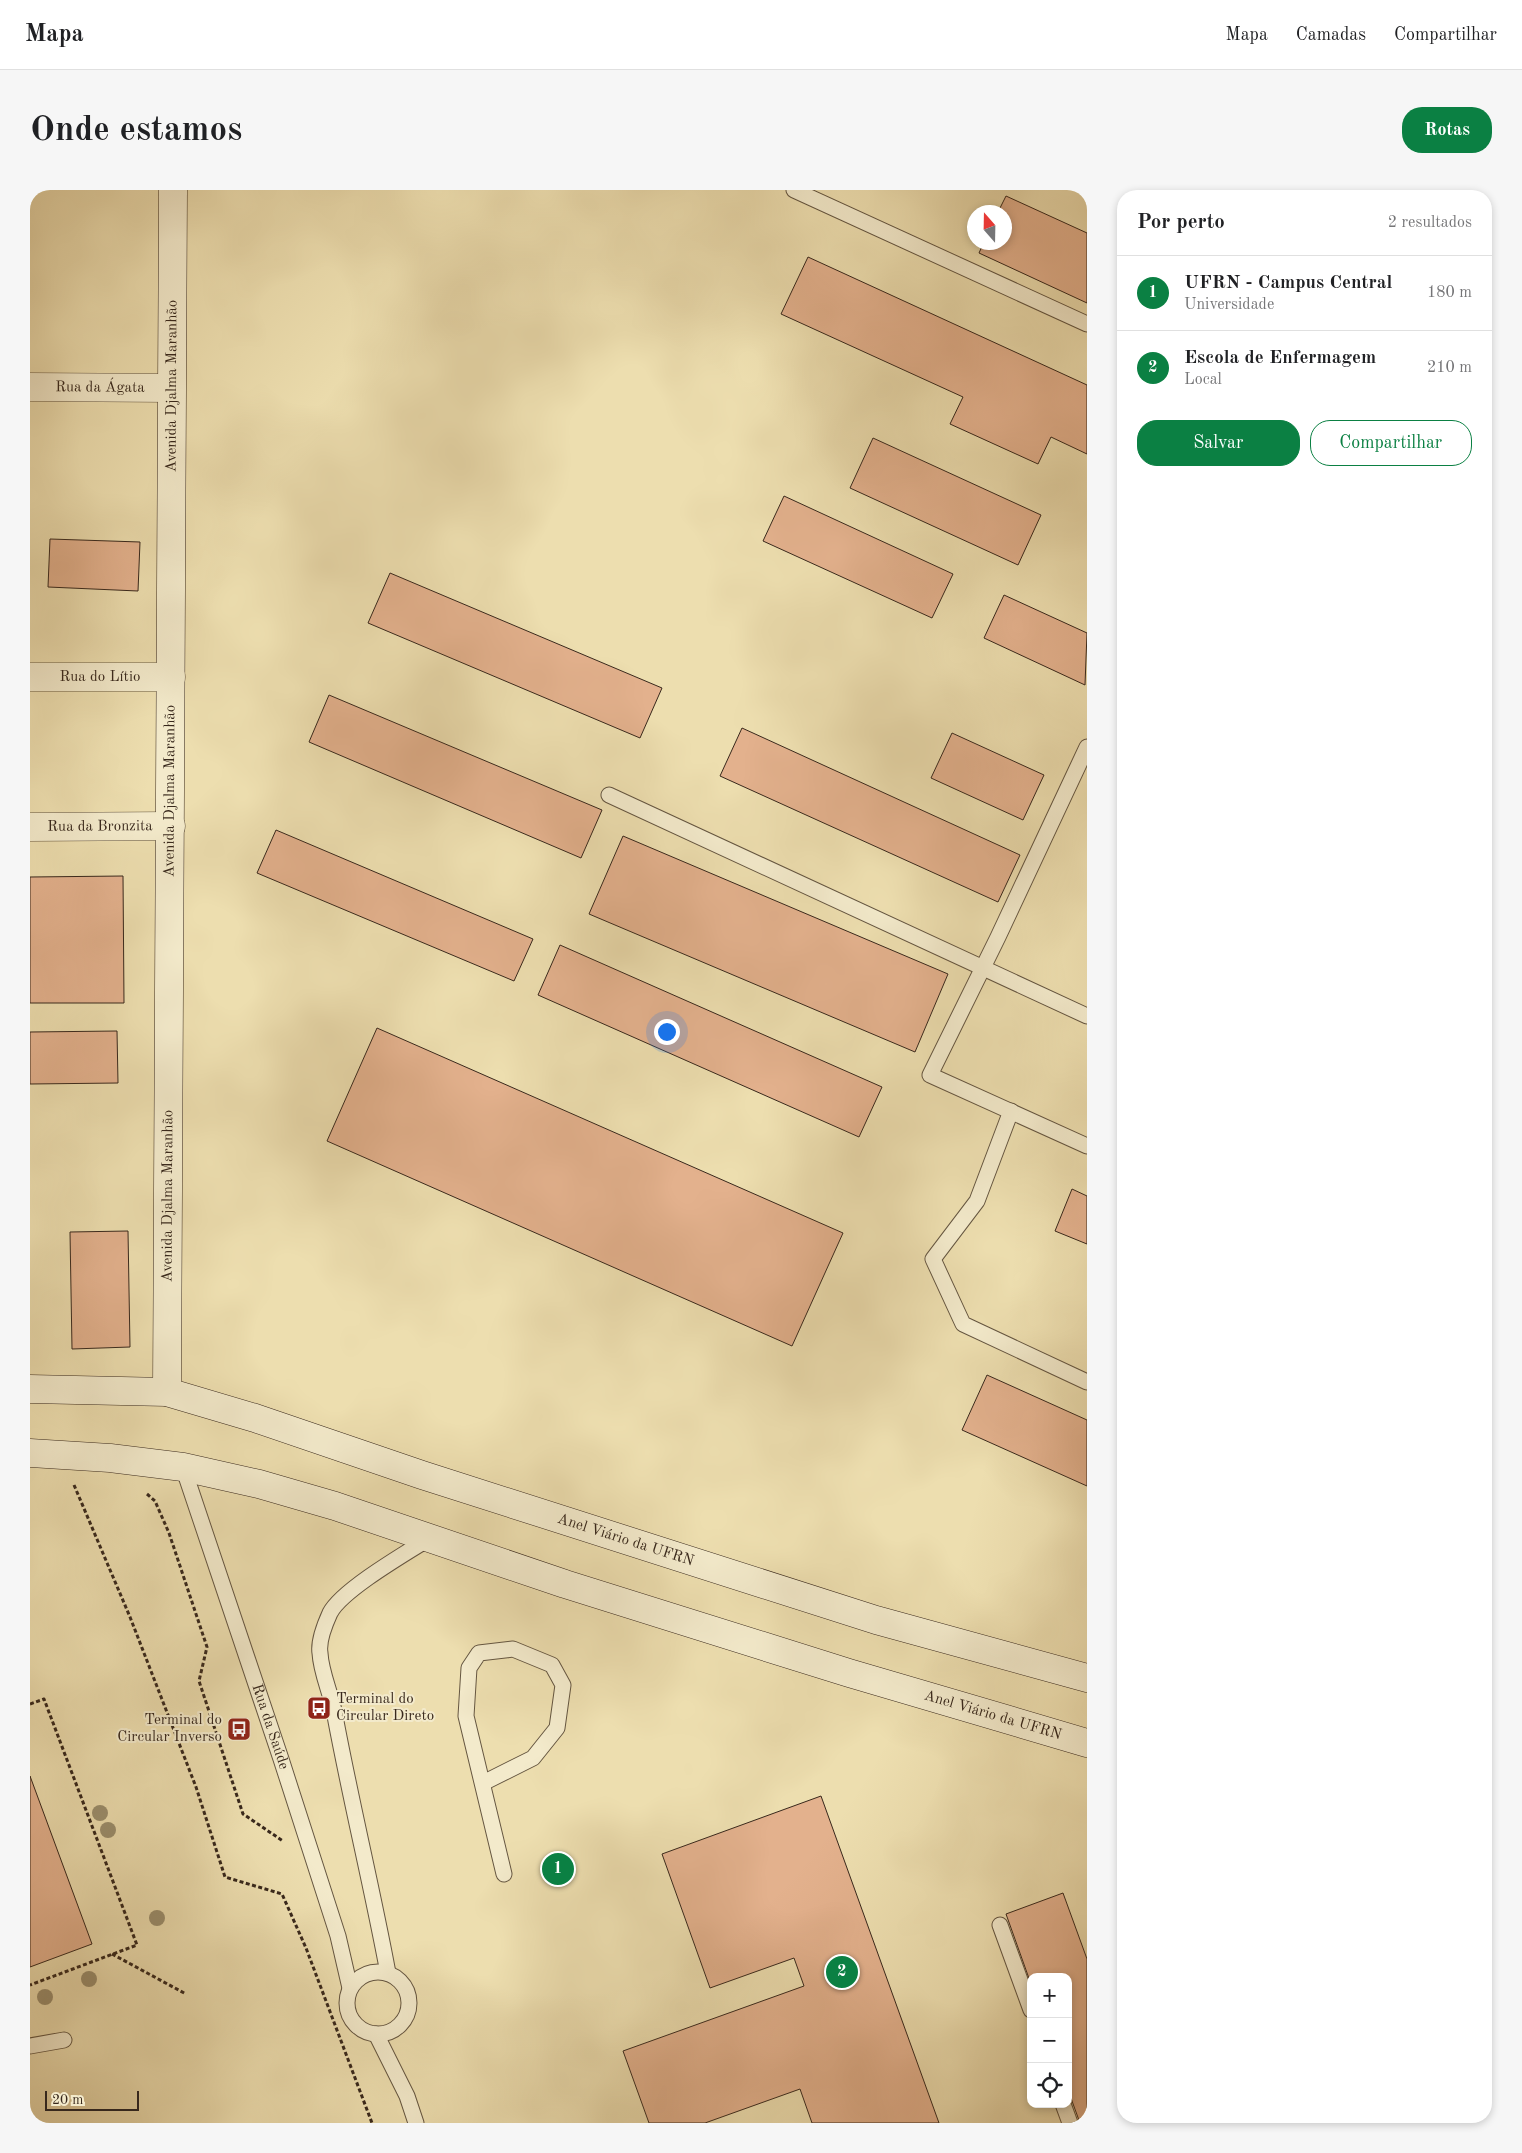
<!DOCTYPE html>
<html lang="pt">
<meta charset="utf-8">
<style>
body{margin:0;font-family:"Old Standard TT",serif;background:#f6f6f6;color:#202124}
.controls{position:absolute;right:15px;bottom:15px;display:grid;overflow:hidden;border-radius:10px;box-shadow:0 2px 8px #0003}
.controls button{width:45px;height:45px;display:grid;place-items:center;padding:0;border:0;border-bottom:1px solid #e0e0e0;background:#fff;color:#202124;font:25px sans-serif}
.compass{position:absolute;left:937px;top:15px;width:45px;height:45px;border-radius:50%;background:#fff;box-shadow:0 2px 8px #0003;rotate:340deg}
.scale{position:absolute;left:15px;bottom:12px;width:94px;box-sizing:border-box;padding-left:5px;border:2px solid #38281c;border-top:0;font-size:14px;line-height:18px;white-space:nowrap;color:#38281c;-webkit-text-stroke:4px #f3eacb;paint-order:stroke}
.you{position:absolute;left:636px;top:841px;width:18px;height:18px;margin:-12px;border:4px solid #fff;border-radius:50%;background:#1a73e8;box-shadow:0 0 0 8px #1a73e833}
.badge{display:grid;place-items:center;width:32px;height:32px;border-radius:50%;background:#0b8043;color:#fff;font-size:16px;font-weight:700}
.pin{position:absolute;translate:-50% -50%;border:2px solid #fff;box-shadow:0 1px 5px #0006}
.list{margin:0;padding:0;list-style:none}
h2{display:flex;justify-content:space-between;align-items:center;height:65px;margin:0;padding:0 20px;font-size:21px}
h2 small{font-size:16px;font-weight:400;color:#757577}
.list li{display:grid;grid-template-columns:32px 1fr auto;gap:15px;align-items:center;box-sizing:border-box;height:75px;padding:0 20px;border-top:1px solid #e0e0e0}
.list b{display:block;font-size:19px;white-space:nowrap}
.list p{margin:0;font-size:16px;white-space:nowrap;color:#757577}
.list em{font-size:16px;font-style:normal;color:#757577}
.actions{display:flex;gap:10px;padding:15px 20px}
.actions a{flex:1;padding:11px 0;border:1px solid #0b8043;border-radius:20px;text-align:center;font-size:18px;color:#0b8043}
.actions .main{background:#0b8043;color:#fff}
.icon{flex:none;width:28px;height:28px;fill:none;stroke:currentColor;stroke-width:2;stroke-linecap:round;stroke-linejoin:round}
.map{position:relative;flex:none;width:1057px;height:1933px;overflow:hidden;border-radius:20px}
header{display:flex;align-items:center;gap:30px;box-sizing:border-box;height:70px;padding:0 25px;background:#fff;border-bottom:1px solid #e0e0e0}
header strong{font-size:24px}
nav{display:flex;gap:28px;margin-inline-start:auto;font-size:18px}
.intro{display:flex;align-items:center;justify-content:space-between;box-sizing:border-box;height:120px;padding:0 30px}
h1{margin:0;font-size:35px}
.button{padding:12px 22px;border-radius:20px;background:#0b8043;color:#fff;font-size:18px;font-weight:700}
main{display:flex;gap:30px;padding:0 30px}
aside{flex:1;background:#fff;border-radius:20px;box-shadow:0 2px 8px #0003}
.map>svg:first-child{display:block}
.building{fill:#e3b18d;stroke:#38281c}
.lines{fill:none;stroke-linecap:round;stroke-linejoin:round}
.service-casing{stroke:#655641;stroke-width:17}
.minor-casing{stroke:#655641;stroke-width:29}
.secondary-casing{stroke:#38281c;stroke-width:29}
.path{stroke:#38281c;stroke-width:3;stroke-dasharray:4 2.5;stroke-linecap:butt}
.service{stroke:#f3eacb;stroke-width:15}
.minor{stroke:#f3eacb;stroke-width:28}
.secondary{stroke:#f3eacb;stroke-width:28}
.tree{fill:#9b8f6e}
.labels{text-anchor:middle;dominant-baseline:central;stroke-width:4;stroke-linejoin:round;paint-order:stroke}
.street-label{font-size:15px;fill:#38281c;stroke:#f3eacb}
.poi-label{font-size:15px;fill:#38281c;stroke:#f3eacb;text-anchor:start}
</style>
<header>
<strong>Mapa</strong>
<nav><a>Mapa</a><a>Camadas</a><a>Compartilhar</a></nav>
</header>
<div class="intro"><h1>Onde estamos</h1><a class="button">Rotas</a></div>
<main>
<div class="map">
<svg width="1057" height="1933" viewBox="0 0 1057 1933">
<rect width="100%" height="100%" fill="#eddeaf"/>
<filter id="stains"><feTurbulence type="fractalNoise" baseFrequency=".004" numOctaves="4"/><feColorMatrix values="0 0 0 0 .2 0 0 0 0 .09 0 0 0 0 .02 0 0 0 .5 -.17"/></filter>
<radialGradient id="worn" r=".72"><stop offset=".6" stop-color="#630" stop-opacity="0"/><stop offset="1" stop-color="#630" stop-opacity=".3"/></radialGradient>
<path class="building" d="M 976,6 L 1057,43 L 1057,113 L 949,63 L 954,52 L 974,52 L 974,22 L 968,22 Z
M 778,67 L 1057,195 L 1057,264 L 1021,247 L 1008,274 L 920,234 L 933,207 L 751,124 Z
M 843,248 L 1011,325 L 988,375 L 820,298 Z
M 754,306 L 923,384 L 902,428 L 733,351 Z
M 20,349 L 110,352 L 108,401 L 18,397 Z
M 360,383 L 632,498 L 610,548 L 338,433 Z
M 974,405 L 1057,443 L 1055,495 L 954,448 Z
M 299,505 L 572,620 L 551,668 L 279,552 Z
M 712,538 L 990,665 L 968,712 L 690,586 Z
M 922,543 L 1014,585 L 993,630 L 901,588 Z
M 246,640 L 503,749 L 484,791 L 227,683 Z
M 593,646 L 918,784 L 885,862 L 559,724 Z
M 93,686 L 94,813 L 0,813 L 0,687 Z
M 530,755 L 852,897 L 829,947 L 508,805 Z
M 347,838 L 813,1043 L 762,1156 L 297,951 Z
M 87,841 L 88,893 L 0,894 L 0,842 Z
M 1042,999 L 1057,1006 L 1057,1054 L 1025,1041 Z
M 98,1041 L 100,1157 L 42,1159 L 40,1042 Z
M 957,1185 L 1057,1230 L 1057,1296 L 932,1240 Z
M 0,1586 L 62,1754 L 0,1777 Z
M 791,1606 L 909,1933 L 782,1933 L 770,1899 L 675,1933 L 619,1933 L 593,1861 L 774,1796 L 764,1768 L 680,1798 L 632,1664 Z
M 1033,1703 L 1057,1769 L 1057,1933 L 1050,1933 L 1038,1900 L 1038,1787 L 1001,1787 L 1001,1794 L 976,1724 Z"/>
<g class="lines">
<g class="service-casing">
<g id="service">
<path d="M 764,0 L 1057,134"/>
<path d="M 1057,557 L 968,747 L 900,885 L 1057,956"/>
<path d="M 579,605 L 1057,826"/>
<path d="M 981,921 L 947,1011 L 903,1069 L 933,1134 L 1057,1192"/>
<path id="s1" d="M 153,1277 L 251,1569 L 308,1746 L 320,1798"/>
<path d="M 453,1593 L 503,1568 L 527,1538 L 533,1495 L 522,1475 L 483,1459 L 449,1463 L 439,1478 L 436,1526 L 474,1684"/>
<path d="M 970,1735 L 1001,1820"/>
<circle cx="348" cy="1813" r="31"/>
<path d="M 358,1783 C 342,1697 321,1612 305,1526 C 302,1505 291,1484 290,1463 C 288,1451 295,1434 300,1423 C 312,1400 376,1363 400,1348"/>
<path d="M 346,1844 L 377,1906 L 386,1933"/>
<path d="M 0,1856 L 34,1850"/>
<path d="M 1033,1914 L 1040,1933"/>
</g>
</g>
<g class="minor-casing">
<g id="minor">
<path id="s2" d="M 0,197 L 141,198"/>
<path id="s3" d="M 0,487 L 141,487"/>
<path id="s4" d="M 0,637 L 141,636"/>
</g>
</g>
<g class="secondary-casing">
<g id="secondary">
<path id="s5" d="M 0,1199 L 137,1202 L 225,1228 L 392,1285 L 846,1430 L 1057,1488"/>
<path id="s6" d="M 137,1202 L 143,0"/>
<path id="s7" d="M 0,1263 L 80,1268 L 153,1277 L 229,1294 L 305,1316 L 535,1394 L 819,1483 L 1057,1553"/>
</g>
</g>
<path class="path" d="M 44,1295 L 100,1427 L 166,1597 L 195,1687 L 252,1704 L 276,1758 L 342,1933
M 117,1304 L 125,1311 L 139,1343 L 177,1457 L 169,1491 L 213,1624 L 253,1651
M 0,1514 L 14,1509 L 107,1755 L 0,1795
M 82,1764 L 156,1804"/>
<use href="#service" class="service"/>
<use href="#minor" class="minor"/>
<use href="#secondary" class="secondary"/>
</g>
<g class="tree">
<circle cx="70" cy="1623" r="8"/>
<circle cx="78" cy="1640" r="8"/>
<circle cx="127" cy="1728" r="8"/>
<circle cx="59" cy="1789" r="8"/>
<circle cx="15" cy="1807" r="8"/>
</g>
<defs>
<g id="bus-square" transform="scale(1.25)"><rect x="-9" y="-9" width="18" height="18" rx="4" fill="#8f2418" stroke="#f3eacb"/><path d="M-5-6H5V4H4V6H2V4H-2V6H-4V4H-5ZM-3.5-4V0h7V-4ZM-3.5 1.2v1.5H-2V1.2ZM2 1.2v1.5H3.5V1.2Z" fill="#fff"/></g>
</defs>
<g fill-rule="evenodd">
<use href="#bus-square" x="289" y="1518"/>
<use href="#bus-square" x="209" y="1539"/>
</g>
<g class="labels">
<g class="street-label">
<text stroke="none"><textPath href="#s6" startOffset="1006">Avenida Djalma Maranhão</textPath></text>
<text stroke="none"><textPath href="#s2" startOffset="70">Rua da Ágata</textPath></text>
<text stroke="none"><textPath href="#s3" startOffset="70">Rua do Lítio</textPath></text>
<text stroke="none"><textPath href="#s6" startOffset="601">Avenida Djalma Maranhão</textPath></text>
<text stroke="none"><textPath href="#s4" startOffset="70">Rua da Bronzita</textPath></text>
<text stroke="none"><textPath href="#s6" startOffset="196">Avenida Djalma Maranhão</textPath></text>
<text stroke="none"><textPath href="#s5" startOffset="619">Anel Viário da UFRN</textPath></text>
<text stroke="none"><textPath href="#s7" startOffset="1001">Anel Viário da UFRN</textPath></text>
<text stroke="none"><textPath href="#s1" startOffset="274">Rua da Saúde</textPath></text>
</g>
<g class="poi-label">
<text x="306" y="1509">Terminal do<tspan x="306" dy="17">Circular Direto</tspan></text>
<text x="192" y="1530" text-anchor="end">Terminal do<tspan x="192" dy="17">Circular Inverso</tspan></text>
</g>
</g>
<rect width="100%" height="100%" filter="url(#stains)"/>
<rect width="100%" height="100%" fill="url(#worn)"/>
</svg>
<div class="controls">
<button>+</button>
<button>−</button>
<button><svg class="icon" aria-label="locate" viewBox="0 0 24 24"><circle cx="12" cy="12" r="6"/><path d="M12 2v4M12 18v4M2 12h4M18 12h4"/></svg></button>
</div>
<svg class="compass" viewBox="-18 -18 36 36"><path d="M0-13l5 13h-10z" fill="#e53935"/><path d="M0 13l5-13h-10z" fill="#757577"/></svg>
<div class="scale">20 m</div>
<div class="you"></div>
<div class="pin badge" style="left:528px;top:1679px">1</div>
<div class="pin badge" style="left:812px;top:1782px">2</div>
</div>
<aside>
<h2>Por perto<small>2 resultados</small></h2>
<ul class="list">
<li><span class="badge">1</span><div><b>UFRN - Campus Central</b><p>Universidade</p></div><em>180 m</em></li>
<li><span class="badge">2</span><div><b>Escola de Enfermagem</b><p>Local</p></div><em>210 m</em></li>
</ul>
<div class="actions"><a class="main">Salvar</a><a>Compartilhar</a></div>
</aside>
</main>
